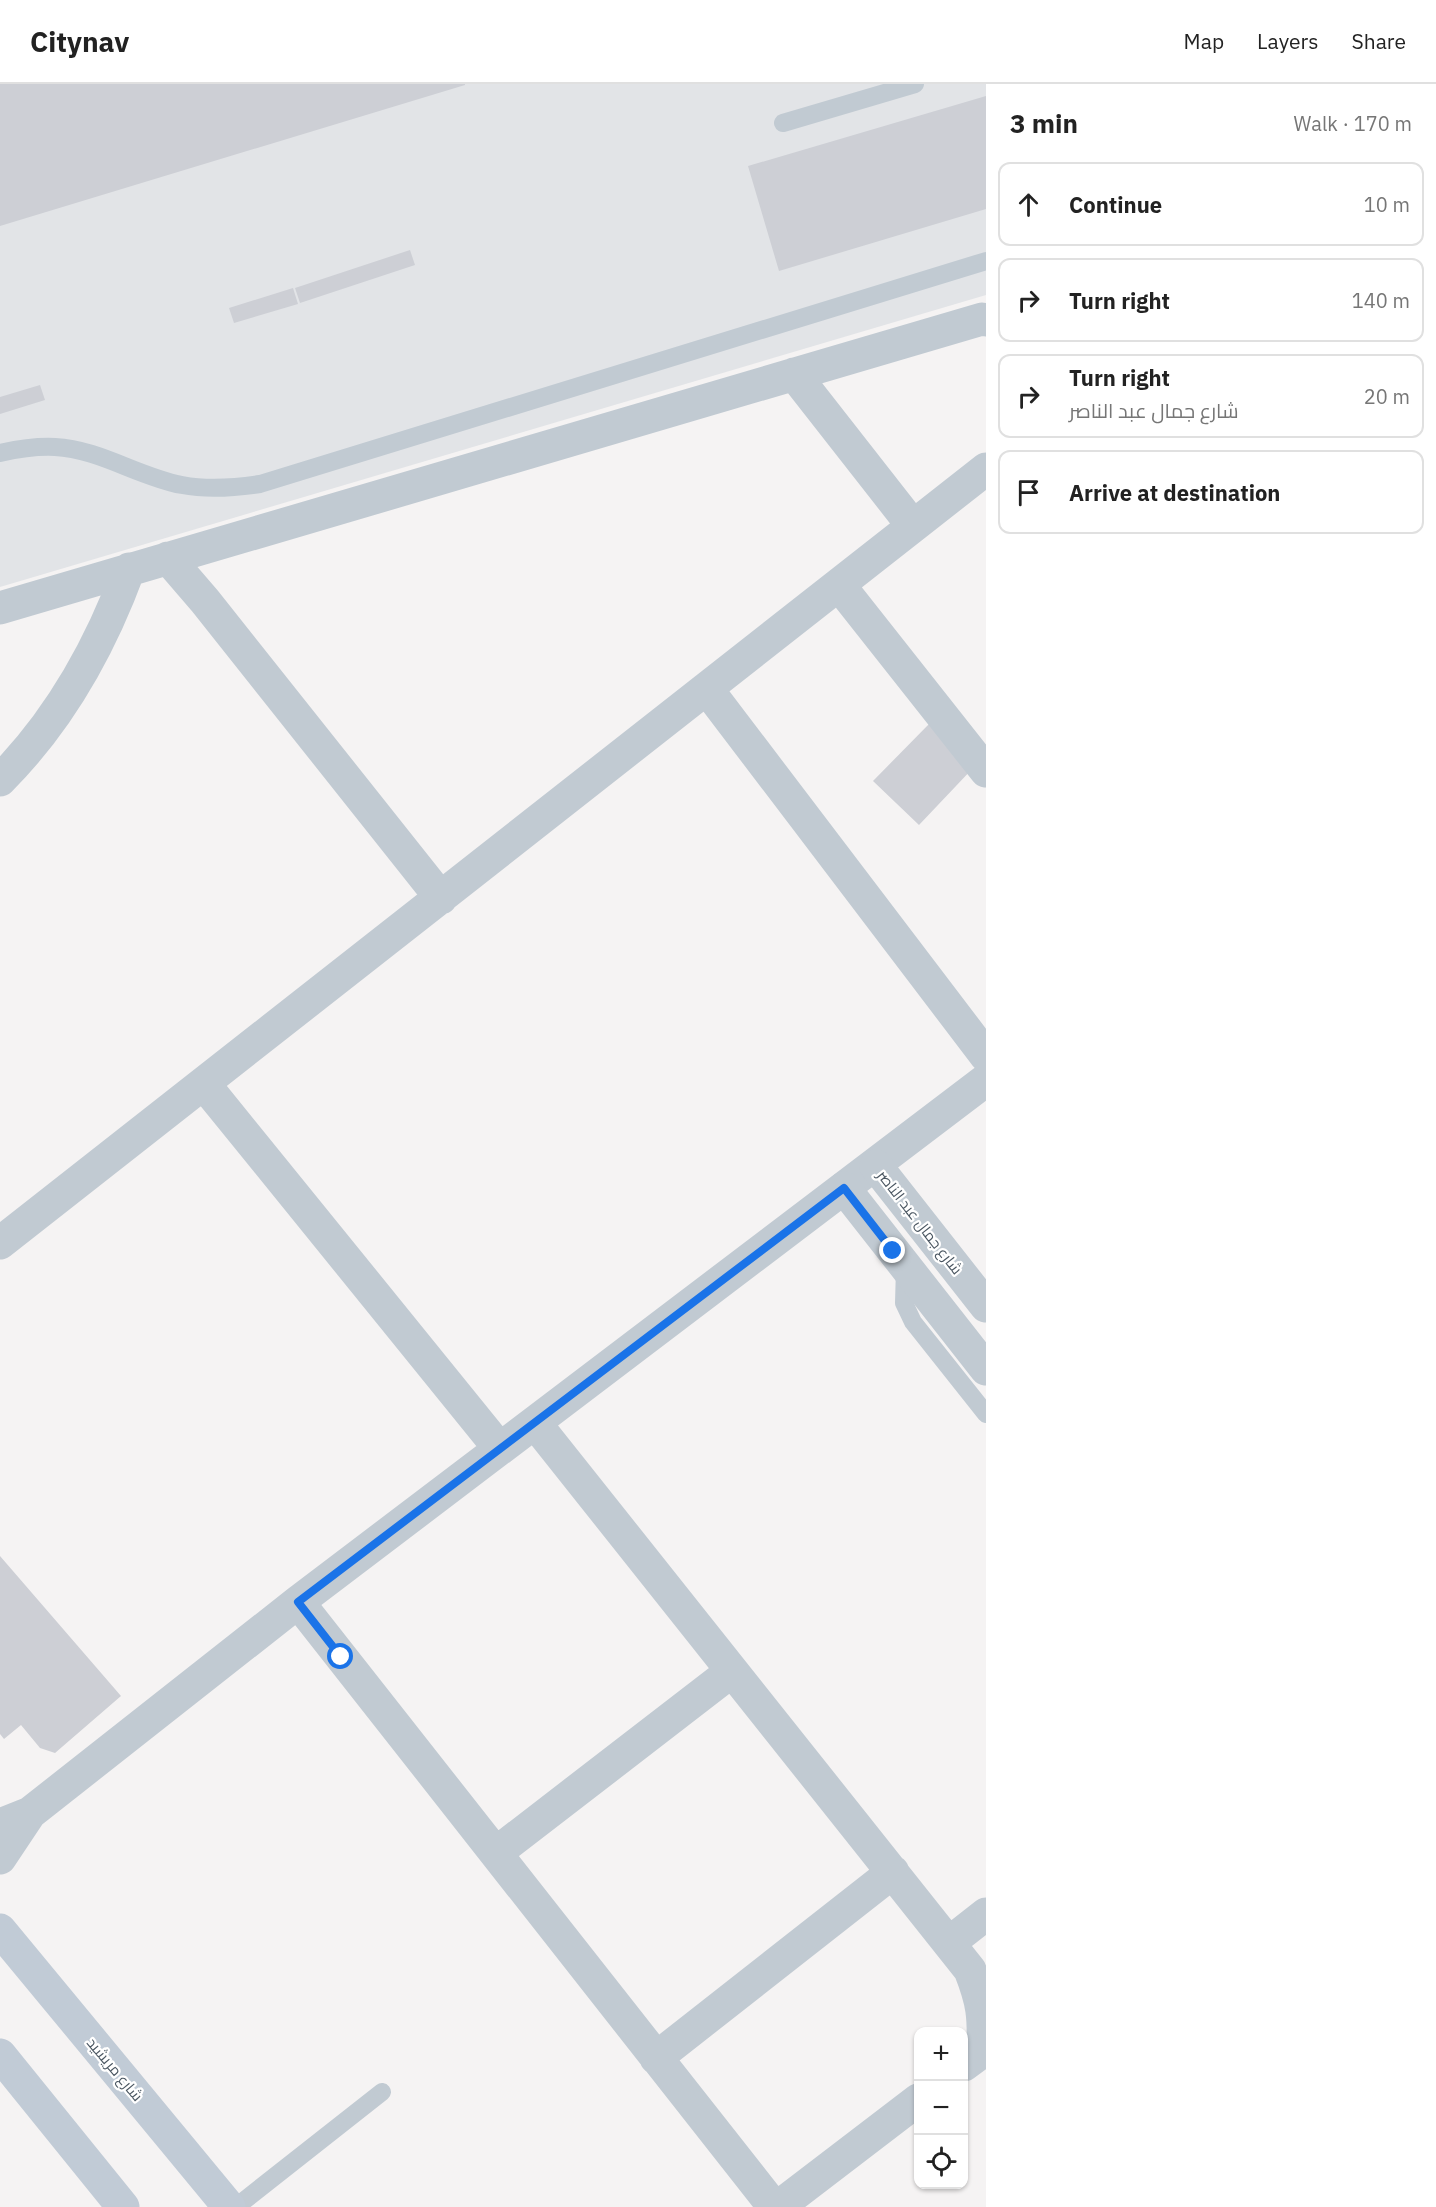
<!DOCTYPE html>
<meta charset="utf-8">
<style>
body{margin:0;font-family:"IBM Plex Sans",Cairo,sans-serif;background:#f2f2f2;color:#222}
.controls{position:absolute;right:18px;bottom:18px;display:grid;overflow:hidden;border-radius:12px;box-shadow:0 2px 4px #0004}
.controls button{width:54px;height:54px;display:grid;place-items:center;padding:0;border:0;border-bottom:2px solid #e0e0e0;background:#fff;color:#222;font:30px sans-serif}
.stop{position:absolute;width:18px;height:18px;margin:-14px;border:4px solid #1a73e8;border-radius:50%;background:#fff}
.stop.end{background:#1a73e8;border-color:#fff;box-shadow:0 2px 6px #0008}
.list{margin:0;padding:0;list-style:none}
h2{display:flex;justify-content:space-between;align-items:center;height:78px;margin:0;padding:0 24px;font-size:26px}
h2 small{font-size:20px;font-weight:400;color:#767676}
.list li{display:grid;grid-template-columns:39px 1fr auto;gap:18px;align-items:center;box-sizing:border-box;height:84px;margin:0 12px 12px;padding:0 12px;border:2px solid #e0e0e0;border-radius:12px}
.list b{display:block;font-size:22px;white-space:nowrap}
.list p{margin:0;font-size:20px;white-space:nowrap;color:#767676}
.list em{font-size:20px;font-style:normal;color:#767676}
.icon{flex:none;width:33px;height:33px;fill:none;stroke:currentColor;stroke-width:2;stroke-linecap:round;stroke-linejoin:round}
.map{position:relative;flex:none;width:986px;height:2123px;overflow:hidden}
header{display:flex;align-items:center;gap:36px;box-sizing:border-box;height:84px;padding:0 30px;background:#fff;border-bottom:2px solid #e0e0e0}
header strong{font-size:28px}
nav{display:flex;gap:33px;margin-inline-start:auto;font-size:21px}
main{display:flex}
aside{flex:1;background:#fff}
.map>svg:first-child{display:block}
.airport{fill:#e2e4e7}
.building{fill:#cdcfd5}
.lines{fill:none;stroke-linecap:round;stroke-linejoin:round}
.service{stroke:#c1cad2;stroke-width:18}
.minor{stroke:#c1cad2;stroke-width:33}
.tertiary{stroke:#c1cad2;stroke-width:33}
.secondary{stroke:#c1cbd6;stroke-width:33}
.route{stroke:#1a73e8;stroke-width:8}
.labels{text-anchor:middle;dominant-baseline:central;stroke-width:4.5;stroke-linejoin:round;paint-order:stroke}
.street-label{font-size:15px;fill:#4a5661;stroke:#fff}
</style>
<header>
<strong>Citynav</strong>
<nav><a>Map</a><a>Layers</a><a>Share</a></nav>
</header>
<main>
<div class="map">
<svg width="986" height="2123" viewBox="0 0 986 2123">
<rect width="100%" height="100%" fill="#f5f3f3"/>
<path class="airport" d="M 0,0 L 986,0 L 986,211 L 0,503 Z"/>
<path class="building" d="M 0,0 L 465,0 L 465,1 L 0,142 Z
M 986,12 L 986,125 L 779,187 L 748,82 Z
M 410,166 L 415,181 L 300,219 L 295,204 Z
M 293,204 L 298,220 L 234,239 L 229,224 Z
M 40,301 L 45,316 L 0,330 L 0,313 Z
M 929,640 L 974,683 L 919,741 L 873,697 Z
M 0,1472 L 121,1612 L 55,1669 L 40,1664 L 21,1641 L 4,1655 L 0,1650 Z"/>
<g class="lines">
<path class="service" d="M 783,39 L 915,0
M 0,369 C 18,365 36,362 55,363 C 99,365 139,393 182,401 C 208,406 234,404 260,400 L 986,177
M 905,1184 L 904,1219 L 913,1238 L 986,1330
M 236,2123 L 382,2008"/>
<path class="minor" d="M 794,290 L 913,442
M 168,474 L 205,517 L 441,814
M 839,501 L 986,687
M 0,524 L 982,235 L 986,236
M 707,605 L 986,972
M 0,696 C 60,636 100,564 129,485
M 204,1000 L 500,1365
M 0,1159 L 986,385
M 535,1339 L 970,1886 C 983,1919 984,1932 983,1967 L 964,1981
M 298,1518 L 774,2123
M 0,1741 L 30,1729 L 298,1518 L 986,996
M 496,1769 L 732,1587
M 0,1774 L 30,1729
M 949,1859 L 986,1830
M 656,1974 L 893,1788
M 778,2123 L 918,2016"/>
<path class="tertiary" d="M 876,1082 L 986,1222
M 844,1104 L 986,1285"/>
<path class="secondary" d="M 0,1846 L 229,2123
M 0,1971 L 123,2123"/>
</g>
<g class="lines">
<path class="route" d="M 341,1573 L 298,1518 L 844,1104 L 893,1167"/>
</g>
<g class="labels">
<g class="street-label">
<text transform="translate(920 1138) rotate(52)">شارع جمال عبد الناصر</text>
<text transform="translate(115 1985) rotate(50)">شارع مريشيد</text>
</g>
</g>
</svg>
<div class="controls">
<button>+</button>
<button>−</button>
<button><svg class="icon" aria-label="locate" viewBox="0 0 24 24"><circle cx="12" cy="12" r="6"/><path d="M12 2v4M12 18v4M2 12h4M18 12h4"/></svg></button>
</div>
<div class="stop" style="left:341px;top:1573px"></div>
<div class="stop end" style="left:893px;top:1167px"></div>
</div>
<aside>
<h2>3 min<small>Walk · 170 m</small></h2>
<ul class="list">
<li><svg class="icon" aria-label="ahead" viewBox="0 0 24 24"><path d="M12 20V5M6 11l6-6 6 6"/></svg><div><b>Continue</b></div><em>10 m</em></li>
<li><svg class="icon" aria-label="right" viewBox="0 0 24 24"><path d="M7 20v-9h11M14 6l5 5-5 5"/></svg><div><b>Turn right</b></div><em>140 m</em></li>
<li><svg class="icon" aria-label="right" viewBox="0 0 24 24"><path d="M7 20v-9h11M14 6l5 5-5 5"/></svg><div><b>Turn right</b><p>شارع جمال عبد الناصر</p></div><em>20 m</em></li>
<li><svg class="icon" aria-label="arrive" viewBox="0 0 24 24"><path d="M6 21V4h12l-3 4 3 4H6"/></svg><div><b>Arrive at destination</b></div></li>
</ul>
</aside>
</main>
